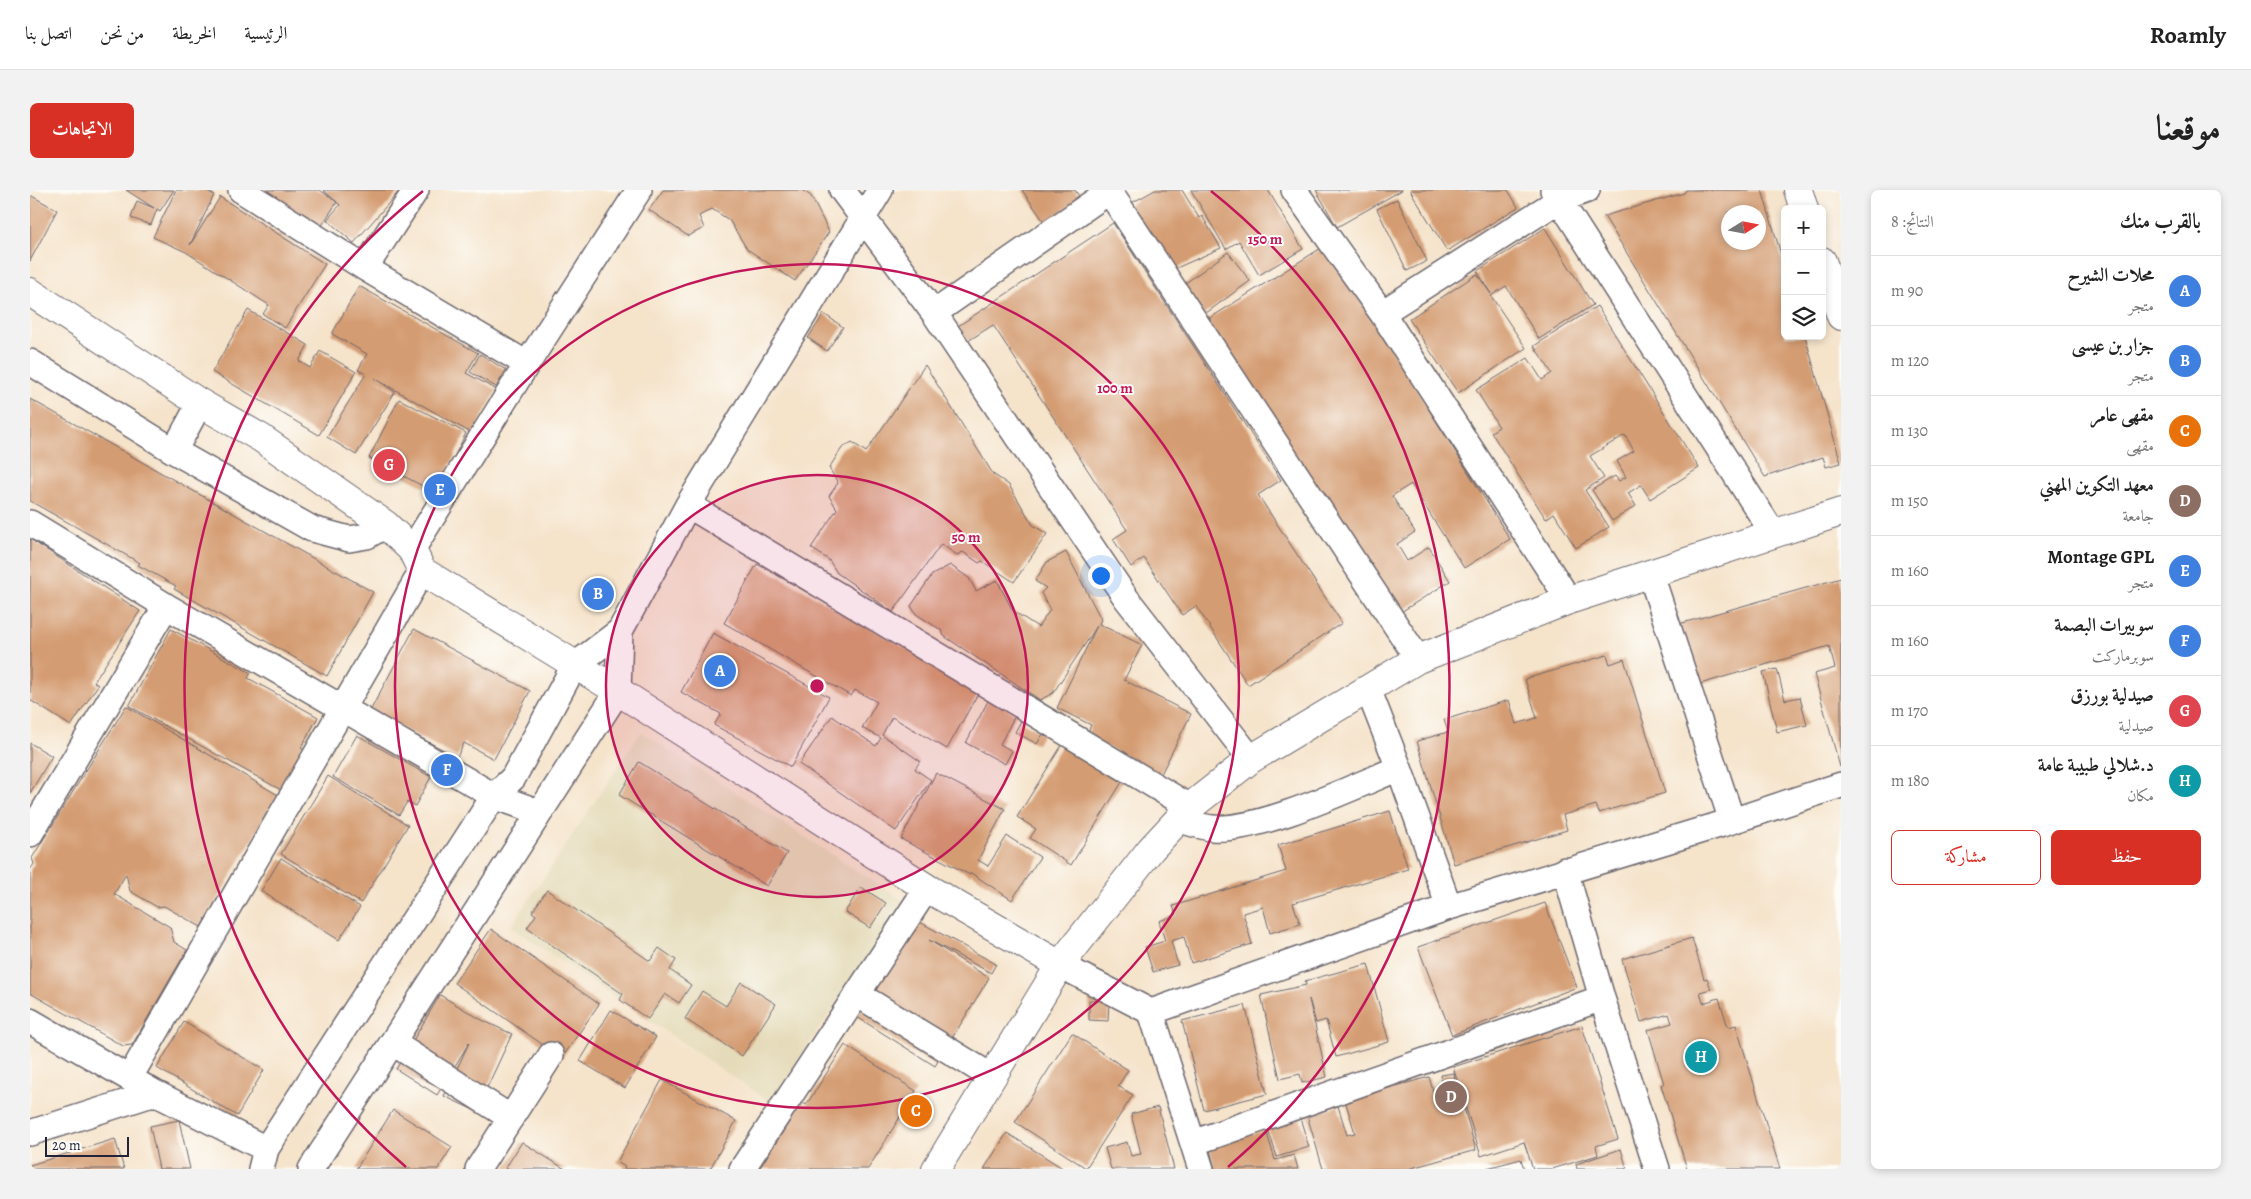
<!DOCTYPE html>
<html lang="ar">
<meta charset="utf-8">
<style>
body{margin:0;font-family:Alegreya,Amiri,serif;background:#f2f2f2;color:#222;direction:rtl}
.controls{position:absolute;right:15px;top:15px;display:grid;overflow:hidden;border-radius:8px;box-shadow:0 2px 8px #0003}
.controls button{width:45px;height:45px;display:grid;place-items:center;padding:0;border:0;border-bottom:1px solid #e0e0e0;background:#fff;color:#222;font:25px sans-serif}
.compass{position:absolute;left:1691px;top:15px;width:45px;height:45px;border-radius:50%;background:#fff;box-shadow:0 2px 8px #0003;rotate:79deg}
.scale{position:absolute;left:15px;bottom:12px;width:84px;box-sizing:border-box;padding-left:5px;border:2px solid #22223b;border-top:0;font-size:14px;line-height:18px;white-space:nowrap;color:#22223b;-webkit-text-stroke:4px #fdfcf7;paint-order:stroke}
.you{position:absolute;left:1070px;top:385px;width:18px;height:18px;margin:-12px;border:4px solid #fff;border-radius:50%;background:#1a73e8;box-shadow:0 0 0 8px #1a73e833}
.badge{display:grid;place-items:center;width:32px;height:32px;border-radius:50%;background:#d93025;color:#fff;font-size:16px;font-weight:700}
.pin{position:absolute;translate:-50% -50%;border:2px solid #fff;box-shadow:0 1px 5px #0006}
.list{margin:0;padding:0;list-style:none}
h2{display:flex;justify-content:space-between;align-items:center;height:65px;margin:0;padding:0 20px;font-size:21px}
h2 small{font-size:16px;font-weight:400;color:#767676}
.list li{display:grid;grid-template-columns:32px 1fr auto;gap:15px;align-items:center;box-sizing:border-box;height:70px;padding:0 20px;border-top:1px solid #e0e0e0}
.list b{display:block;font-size:19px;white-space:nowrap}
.list p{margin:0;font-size:16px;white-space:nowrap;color:#767676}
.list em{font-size:16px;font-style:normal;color:#767676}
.actions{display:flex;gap:10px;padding:15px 20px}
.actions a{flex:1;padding:11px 0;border:1px solid #d93025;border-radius:8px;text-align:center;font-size:18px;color:#d93025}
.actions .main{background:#d93025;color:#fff}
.icon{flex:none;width:28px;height:28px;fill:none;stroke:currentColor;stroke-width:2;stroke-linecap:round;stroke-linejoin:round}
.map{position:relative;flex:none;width:1811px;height:979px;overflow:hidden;direction:ltr;border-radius:8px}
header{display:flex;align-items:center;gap:30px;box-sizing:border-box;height:70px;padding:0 25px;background:#fff;border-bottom:1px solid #e0e0e0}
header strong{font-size:24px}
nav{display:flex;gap:28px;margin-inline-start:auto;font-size:18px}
.intro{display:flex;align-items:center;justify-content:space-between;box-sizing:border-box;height:120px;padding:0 30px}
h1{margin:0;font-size:35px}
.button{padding:12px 22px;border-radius:8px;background:#d93025;color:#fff;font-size:18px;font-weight:700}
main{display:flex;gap:30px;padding:0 30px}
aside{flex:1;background:#fff;border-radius:8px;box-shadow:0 2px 8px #0003}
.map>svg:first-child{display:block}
.built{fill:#e5dbba}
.building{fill:#d49c72;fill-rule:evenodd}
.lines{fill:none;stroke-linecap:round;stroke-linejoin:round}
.street-casing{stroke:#6c666d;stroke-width:28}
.secondary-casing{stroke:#6c666d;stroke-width:30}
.street{stroke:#fff;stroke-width:25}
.secondary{stroke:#fff;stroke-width:28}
.ring{fill:none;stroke:#c2185b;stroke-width:2.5}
.centre{fill:#c2185b;stroke:#fdfcf7;stroke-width:2.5}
.ring-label{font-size:15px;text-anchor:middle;font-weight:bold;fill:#c2185b;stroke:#fdfcf7;stroke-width:4;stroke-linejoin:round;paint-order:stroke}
</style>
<header>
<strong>Roamly</strong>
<nav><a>الرئيسية</a><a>الخريطة</a><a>من نحن</a><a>اتصل بنا</a></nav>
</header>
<div class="intro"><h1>موقعنا</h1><a class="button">الاتجاهات</a></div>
<main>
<aside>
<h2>بالقرب منك<small>النتائج: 8</small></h2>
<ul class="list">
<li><span class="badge" style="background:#3f7fe0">A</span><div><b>محلات الشيرح</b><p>متجر</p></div><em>90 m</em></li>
<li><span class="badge" style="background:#3f7fe0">B</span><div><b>جزار بن عيسى</b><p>متجر</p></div><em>120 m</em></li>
<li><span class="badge" style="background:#e8710a">C</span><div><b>مقهى عامر</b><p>مقهى</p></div><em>130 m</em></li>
<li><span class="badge" style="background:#8d6e63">D</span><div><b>معهد التكوين المهني</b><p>جامعة</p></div><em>150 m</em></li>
<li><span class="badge" style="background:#3f7fe0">E</span><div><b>Montage GPL</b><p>متجر</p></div><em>160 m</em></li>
<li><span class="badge" style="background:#3f7fe0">F</span><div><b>سوبيرات البصمة</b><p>سوبرماركت</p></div><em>160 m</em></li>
<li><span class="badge" style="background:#e0444e">G</span><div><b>صيدلية بورزق</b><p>صيدلية</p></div><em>170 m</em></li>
<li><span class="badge" style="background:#0f9aa8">H</span><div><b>د.شلالي طبيبة عامة</b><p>مكان</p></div><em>180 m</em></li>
</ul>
<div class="actions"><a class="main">حفظ</a><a>مشاركة</a></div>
</aside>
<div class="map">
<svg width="1811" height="979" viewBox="0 0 1811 979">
<rect width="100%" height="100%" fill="#fdfcf7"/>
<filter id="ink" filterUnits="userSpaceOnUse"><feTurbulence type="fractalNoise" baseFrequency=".02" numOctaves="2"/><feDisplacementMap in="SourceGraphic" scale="10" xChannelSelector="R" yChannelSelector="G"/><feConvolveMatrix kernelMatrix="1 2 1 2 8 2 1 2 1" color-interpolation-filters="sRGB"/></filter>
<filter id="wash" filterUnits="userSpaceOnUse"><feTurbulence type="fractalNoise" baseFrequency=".0096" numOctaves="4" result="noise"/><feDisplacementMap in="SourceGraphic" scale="20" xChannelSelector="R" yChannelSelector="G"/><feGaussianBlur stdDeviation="1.12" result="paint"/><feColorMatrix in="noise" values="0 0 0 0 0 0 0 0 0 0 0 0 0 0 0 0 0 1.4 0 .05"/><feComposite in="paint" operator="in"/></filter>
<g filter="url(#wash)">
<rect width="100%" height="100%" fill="#f5e3ca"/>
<path class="built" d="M 611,542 L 874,711 L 740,912 L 481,737 Z"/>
<g id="blocks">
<path class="building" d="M 96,0 L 144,0 L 130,21 L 127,19 L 121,35 L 101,28 L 107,11 L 124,18 Z
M 146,0 L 175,0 L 184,5 L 160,55 L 190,7 L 295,74 L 255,138 L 233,124 L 239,115 L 156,62 L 123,47 Z
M 234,0 L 290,0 L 307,12 L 291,37 Z
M 293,0 L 370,0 L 324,53 L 297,30 L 310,15 Z
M 633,0 L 772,0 L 781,6 L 799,42 L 765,91 L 717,59 L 699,30 L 682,19 L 669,26 L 674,38 L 658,46 L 619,20 Z
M 992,0 L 1045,0 L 1050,8 L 1015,33 Z
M 1125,0 L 1152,0 L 1169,28 L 1172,26 L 1191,58 L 1142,80 L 1096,16 Z
M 1161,0 L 1238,0 L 1273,59 L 1229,85 L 1209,51 L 1196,59 Z
M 1286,0 L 1372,0 L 1307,37 Z
M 1380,0 L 1478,0 L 1488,17 L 1417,61 Z
M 1656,0 L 1732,0 L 1755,78 L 1755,146 L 1775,146 L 1811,273 L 1796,277 L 1793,267 L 1735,287 L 1574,26 L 1654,3 ZM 1698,22 L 1728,22 L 1728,52 L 1698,52 Z
M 0,5 L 27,20 L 0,71 Z
M 1367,9 L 1397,71 L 1377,81 L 1347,19 Z
M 1083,33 L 1251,290 L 1228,305 L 1312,433 L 1218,495 L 1166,416 L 1152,425 L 1114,368 L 1101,377 L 1083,349 L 1097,340 L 963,135 L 938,151 L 928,136 Z
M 1515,38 L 1563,115 L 1509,149 L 1476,96 L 1461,106 L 1496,158 L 1428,203 L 1379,129 L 1447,84 L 1461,104 L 1447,81 Z
M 1296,55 L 1480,349 L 1434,378 L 1381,294 L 1362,306 L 1385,342 L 1367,354 L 1377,371 L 1399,357 L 1420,391 L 1366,425 L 1172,133 Z
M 1198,62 L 1220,91 L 1172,126 L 1150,97 Z
M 329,96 L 448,163 L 436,183 L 467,200 L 443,244 L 344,188 L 365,202 L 326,265 L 297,247 L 336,184 L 328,180 L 337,164 L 302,144 Z
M 1567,116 L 1669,278 L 1620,309 L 1611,295 L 1598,303 L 1606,316 L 1582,331 L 1562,300 L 1585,286 L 1589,291 L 1596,287 L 1587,271 L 1604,261 L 1595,245 L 1560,266 L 1574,288 L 1555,300 L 1579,337 L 1546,358 L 1524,323 L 1516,329 L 1461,242 L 1469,237 L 1446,200 L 1498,168 L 1512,190 L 1522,183 L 1504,156 Z
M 218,120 L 278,155 L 269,171 L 280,178 L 290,161 L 326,182 L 289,245 L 182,182 Z
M 794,124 L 813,137 L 797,161 L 778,148 Z
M 450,164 L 476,180 L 466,197 L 440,182 Z
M 895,175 L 963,284 L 979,295 L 1003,335 L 1017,344 L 984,392 L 952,371 L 949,373 L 933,362 L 927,365 L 911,354 L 863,422 L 807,383 L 799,370 L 781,358 L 807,319 L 799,306 L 808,293 L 799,278 L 812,258 L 822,252 L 836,262 Z
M 0,209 L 343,402 L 297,486 L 144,399 L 146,396 L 108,375 L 110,373 L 0,311 Z
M 369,209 L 436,243 L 406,303 L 339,268 Z
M 0,349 L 110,421 L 64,492 L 68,495 L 41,536 L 0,510 Z
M 1036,362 L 1071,429 L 1069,434 L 1112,455 L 1094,490 L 1161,524 L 1131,584 L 1056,546 L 1061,535 L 1027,518 L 1067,436 L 1023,503 L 1010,510 L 914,446 L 911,440 L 886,424 L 881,416 L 902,385 L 920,375 L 939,388 L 946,401 L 967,390 L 983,421 L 1008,437 L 1020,420 L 1011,403 L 1016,398 L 1005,391 L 1017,372 Z
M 727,374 L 950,500 L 917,559 L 862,527 L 852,545 L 890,571 L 885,579 L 901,590 L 866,641 L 769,574 L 802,526 L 846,556 L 851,548 L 832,538 L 847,512 L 825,500 L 821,506 L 694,433 Z
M 1811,388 L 1811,577 L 1810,577 L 1784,484 L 1805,478 L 1799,456 L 1660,497 L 1642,436 Z
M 141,439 L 221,483 L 218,488 L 288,527 L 271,558 L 274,560 L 251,600 L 99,516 Z
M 384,439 L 500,501 L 464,569 L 434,553 L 427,567 L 340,521 Z
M 683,443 L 799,507 L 761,577 L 684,535 L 691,524 L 651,502 Z
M 1577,465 L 1580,474 L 1594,469 L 1635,603 L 1569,623 L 1566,615 L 1533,625 L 1537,640 L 1424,674 L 1387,551 L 1418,542 L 1414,530 L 1479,510 L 1486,534 L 1507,528 L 1495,489 Z
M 1747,479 L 1755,510 L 1770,507 L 1777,535 L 1747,542 L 1733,482 Z
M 959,509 L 986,524 L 970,554 L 982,561 L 975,574 L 936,553 Z
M 96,516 L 248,605 L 171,737 L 134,716 L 127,717 L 100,701 L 96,684 L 84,704 L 140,737 L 144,752 L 157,760 L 102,855 L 93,856 L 0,803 L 0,680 L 4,674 L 2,668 Z
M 991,531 L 1013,544 L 1007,554 L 985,542 Z
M 327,545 L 401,587 L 385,616 L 377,612 L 369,625 L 303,587 Z
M 0,553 L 22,566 L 0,603 Z
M 1032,555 L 1092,592 L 1041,675 L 1000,648 L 1006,639 L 987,627 Z
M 609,572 L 757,663 L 737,696 L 589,605 Z
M 906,583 L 975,619 L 948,670 L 958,676 L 977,646 L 1010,667 L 982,710 L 941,683 L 940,685 L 871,649 Z
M 298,586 L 378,635 L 331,713 L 251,664 Z
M 1360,621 L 1378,679 L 1263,713 L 1270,734 L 1240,743 L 1233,717 L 1213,723 L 1222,754 L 1161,773 L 1154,747 L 1141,751 L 1148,775 L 1123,782 L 1115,757 L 1135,751 L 1129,731 L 1146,725 L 1143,716 L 1256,681 L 1248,655 Z
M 251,668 L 330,717 L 309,750 L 231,701 Z
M 831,697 L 856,713 L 840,738 L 815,722 Z
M 517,700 L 620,771 L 629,758 L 646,770 L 640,780 L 661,795 L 649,813 L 635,804 L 618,829 L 590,810 L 593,804 L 497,738 L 506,725 L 502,722 Z
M 1515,713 L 1547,797 L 1422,845 L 1388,757 Z
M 888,731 L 966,774 L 961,783 L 899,750 L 959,788 L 905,876 L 827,827 Z
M 461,739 L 569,814 L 532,868 L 424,793 Z
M 1662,748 L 1674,789 L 1677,788 L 1681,799 L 1670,802 L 1673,813 L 1689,808 L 1698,837 L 1706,835 L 1750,979 L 1657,979 L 1631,895 L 1634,894 L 1618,840 L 1642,833 L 1639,824 L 1611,832 L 1592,769 Z
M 1338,774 L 1359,852 L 1306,867 L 1296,830 L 1286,833 L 1279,809 L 1297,887 L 1272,893 L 1270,884 L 1250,889 L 1231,805 L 1276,795 L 1275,791 Z
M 711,792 L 746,814 L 712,866 L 655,829 L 672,801 L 696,816 Z
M 410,805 L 452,830 L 482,844 L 446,921 L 414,906 L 439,853 L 407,905 L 366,879 Z
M 1059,810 L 1079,811 L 1078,831 L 1059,830 Z
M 1215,815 L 1237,904 L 1174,920 L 1152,831 Z
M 581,820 L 626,847 L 595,898 L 550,871 Z
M 154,832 L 234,880 L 207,926 L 127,878 Z
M 1552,836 L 1588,949 L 1566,956 L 1568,965 L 1522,979 L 1503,979 L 1494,952 L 1451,966 L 1423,877 Z
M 1042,843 L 1098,880 L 1088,896 L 1103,905 L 1056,978 L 985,932 Z
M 815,855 L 886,901 L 838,979 L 729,979 L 772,912 L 776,915 Z
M 1424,883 L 1427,903 L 1414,905 L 1411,885 Z
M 1399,887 L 1408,918 L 1432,911 L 1446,960 L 1378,979 L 1293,979 L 1277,925 L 1308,916 L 1317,945 L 1325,943 L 1315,910 Z
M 632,890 L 706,931 L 680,979 L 594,979 L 595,977 L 587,972 Z
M 1128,917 L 1144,979 L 1081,979 L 1075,958 L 1097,952 L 1101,966 L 1111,964 L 1101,924 Z
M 363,920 L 422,957 L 408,979 L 326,979 Z
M 1270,928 L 1279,957 L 1247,967 L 1238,939 Z
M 149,930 L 160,979 L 129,979 L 120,936 Z
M 1236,940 L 1245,970 L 1264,965 L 1268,979 L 1185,979 L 1179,956 Z
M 977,943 L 1034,979 L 954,979 Z
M 85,949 L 94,979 L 0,979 L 0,975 Z
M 492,952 L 535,979 L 475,979 Z
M 1591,959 L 1597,979 L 1547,979 L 1546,974 Z
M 1491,969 L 1494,979 L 1457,979 L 1457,978 Z"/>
</g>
</g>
<g filter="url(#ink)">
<use href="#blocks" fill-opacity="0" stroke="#6c666d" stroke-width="1"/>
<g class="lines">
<g class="street-casing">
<path id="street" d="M 211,0 L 335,78 L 497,174 L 382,360
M 812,0 L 904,123 L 1096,408 L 1221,569
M 1264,0 L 1352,123 L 1539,410
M 1523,0 L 1743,343
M 1079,1 L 1388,469
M 335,78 L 386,0
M 904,123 L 1081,0
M 1352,123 L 1529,10 L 1557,0
M 0,172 L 144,261 L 282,339 L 319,349 L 337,346 L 356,335
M 497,174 L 609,0
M 144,261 L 170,213
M 658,315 L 1160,617
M 0,333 L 136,416 L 464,606 L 509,622
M 1621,385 L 1702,631
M 1338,499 L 1369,578 L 1419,717
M 1148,630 C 1159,632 1171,637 1182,638 C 1229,642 1323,597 1369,578
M 0,644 L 136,416
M 1535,680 L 1572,808 L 1627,979
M 1030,775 L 1121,822 L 1171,979
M 827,804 L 962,887
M 1121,822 L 1419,717 L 1702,631 L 1811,595
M 0,831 L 125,903 L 236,959
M 363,853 L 481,928
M 100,887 L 392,381
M 0,943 L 125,903
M 1163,953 L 1572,808
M 231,979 L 236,959 L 464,606 L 483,588 L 544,476 L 590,441 L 658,315 L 850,0
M 281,979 L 588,501 L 590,441
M 448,979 L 521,865
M 712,979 L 897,698"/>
</g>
<g class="secondary-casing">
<path id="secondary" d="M 1768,0 L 1774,19
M 1792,71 L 1811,126
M 0,102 L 170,213 L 231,248 L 356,335 L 382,360 L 392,381 L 588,501 L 897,698 L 1030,775 L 906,979
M 1030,775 L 1121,659 L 1160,617 L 1221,569 L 1388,469 L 1539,410 L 1811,322"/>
</g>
<use href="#street" class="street"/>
<use href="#secondary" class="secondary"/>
</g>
</g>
<circle cx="787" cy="496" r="211" fill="#c2185b" fill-opacity=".12"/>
<g class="ring">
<circle cx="787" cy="496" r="211"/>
<circle cx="787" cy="496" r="422"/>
<path d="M376 977A633 633 0 0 1 393 1M1181 1A633 633 0 0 1 1198 977"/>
</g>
<circle cx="787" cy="496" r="8" class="centre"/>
<g class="ring-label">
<text x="1235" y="54">150 m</text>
<text x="1085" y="203">100 m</text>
<text x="936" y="352">50 m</text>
</g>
</svg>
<div class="controls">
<button>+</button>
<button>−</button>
<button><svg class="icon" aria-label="layers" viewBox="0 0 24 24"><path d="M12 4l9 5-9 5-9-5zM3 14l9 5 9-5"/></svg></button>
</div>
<svg class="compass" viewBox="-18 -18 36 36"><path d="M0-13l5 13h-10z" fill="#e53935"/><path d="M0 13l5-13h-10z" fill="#767676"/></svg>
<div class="scale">20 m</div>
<div class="you"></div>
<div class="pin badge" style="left:690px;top:481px;background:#3f7fe0">A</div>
<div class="pin badge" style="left:568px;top:404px;background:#3f7fe0">B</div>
<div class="pin badge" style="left:886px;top:921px;background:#e8710a">C</div>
<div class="pin badge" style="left:1421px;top:907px;background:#8d6e63">D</div>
<div class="pin badge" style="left:410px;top:300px;background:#3f7fe0">E</div>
<div class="pin badge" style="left:417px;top:580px;background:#3f7fe0">F</div>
<div class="pin badge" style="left:359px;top:275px;background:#e0444e">G</div>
<div class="pin badge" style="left:1671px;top:867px;background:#0f9aa8">H</div>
</div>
</main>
